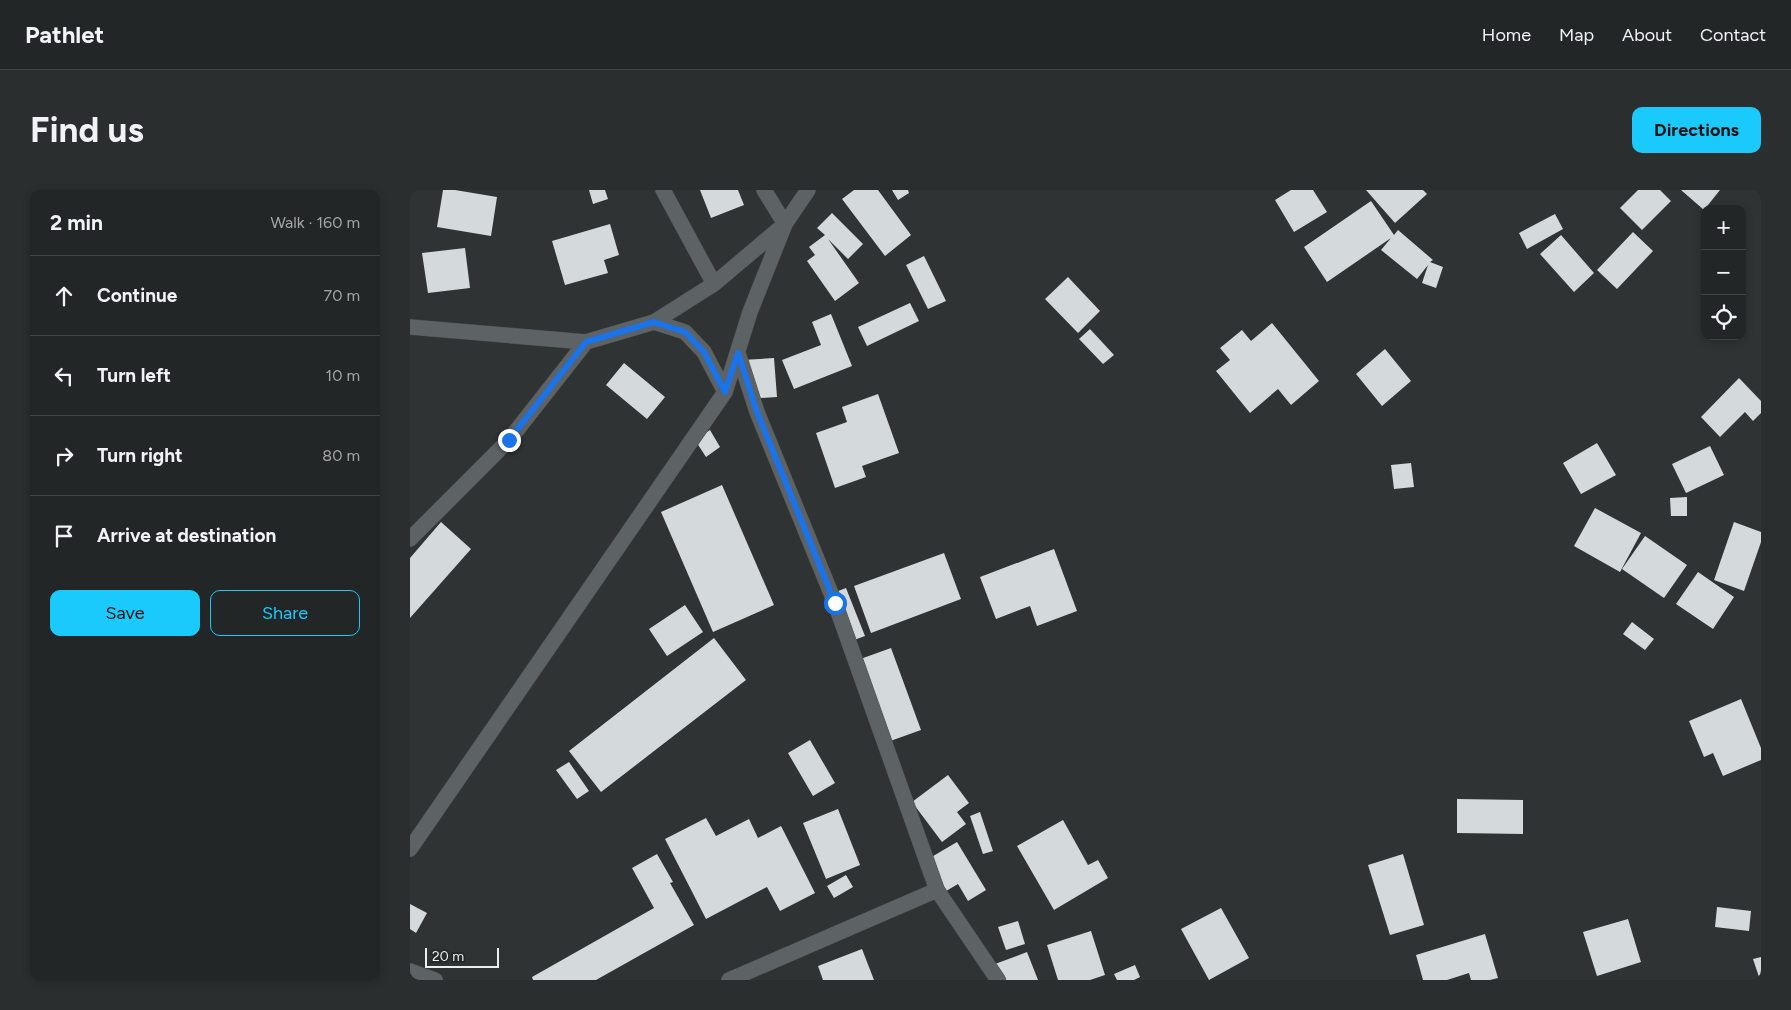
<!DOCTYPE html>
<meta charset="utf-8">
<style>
body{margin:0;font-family:Figtree,sans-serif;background:#2b2e2f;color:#f1f3f6}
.controls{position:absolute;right:15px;top:15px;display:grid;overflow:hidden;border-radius:10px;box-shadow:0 2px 8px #0003}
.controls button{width:45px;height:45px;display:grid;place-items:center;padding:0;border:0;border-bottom:1px solid #404344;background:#232627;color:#f1f3f6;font:25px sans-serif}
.scale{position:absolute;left:15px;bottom:12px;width:74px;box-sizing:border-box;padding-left:5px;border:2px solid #ebeeef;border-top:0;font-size:14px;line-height:18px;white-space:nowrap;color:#ebeeef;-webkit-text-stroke:4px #25292a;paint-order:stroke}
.stop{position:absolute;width:15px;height:15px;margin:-11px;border:4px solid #1a73e8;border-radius:50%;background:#fff}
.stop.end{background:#1a73e8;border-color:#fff;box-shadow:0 1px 5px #0008}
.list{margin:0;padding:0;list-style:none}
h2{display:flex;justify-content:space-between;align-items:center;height:65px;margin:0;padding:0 20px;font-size:21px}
h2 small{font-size:16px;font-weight:400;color:#a3a5a7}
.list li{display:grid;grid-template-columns:32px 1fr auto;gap:15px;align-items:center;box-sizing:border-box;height:80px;padding:0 20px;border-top:1px solid #404344}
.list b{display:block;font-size:19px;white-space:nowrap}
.list em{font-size:16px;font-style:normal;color:#a3a5a7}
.actions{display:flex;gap:10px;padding:15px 20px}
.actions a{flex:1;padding:11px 0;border:1px solid #1acafc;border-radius:10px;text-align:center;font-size:18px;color:#1acafc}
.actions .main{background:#1acafc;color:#111}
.icon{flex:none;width:28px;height:28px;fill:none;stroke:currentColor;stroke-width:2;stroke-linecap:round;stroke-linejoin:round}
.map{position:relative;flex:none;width:1351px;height:790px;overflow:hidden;border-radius:10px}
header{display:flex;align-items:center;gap:30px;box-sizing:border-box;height:70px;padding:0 25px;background:#232627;border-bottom:1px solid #404344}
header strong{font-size:24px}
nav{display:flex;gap:28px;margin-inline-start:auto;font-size:18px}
.intro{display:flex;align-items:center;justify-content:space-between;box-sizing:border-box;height:120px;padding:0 30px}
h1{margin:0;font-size:35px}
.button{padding:12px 22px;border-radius:10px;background:#1acafc;color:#111;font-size:18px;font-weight:700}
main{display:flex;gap:30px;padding:0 30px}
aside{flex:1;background:#232627;border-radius:10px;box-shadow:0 2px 8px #0003}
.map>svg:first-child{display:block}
.building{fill:#d4d9db}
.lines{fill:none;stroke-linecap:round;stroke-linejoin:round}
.street-casing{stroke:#4e5253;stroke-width:16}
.street{stroke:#5d6264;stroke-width:15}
.route{stroke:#1a73e8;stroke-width:6}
</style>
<header>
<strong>Pathlet</strong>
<nav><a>Home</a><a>Map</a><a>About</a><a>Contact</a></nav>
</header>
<div class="intro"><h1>Find us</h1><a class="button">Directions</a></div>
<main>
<aside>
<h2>2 min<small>Walk · 160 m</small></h2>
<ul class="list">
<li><svg class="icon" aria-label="ahead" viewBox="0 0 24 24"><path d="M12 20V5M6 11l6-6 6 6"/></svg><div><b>Continue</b></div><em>70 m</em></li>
<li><svg class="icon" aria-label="left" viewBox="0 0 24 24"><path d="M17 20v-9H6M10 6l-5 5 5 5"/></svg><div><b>Turn left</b></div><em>10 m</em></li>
<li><svg class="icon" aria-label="right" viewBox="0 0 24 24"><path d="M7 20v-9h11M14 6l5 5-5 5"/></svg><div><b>Turn right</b></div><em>80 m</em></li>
<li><svg class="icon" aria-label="arrive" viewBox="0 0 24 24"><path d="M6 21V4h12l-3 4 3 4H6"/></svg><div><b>Arrive at destination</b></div></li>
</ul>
<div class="actions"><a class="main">Save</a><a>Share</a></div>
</aside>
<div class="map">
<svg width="1351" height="790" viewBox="0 0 1351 790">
<rect width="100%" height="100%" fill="#2f3334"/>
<path class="building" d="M 33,0 L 45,0 L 87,7 L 81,46 L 27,37 Z
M 179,0 L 195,0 L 198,9 L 183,14 Z
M 290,0 L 328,0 L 334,15 L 301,28 Z
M 444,0 L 468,0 L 501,45 L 475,66 L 432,9 Z
M 482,0 L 498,0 L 499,3 L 488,10 Z
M 881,0 L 903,0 L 917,22 L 884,42 L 865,10 Z
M 956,0 L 1013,0 L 1017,4 L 985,33 Z
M 1228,0 L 1250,0 L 1261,11 L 1232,40 L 1210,18 Z
M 1271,0 L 1310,0 L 1294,20 Z
M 961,11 L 984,45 L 988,40 L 1023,70 L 1020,72 L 1033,77 L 1026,98 L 1012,93 L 1018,75 L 1007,89 L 971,60 L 981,48 L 917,92 L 894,57 Z
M 422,23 L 453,54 L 438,69 L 418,49 L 449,93 L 425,111 L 397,71 L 405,65 L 399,57 L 415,45 L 407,38 Z
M 1145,24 L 1153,39 L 1117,59 L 1109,43 Z
M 200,34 L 209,65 L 194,70 L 198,83 L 155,95 L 142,51 Z
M 1223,42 L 1243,61 L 1207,99 L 1187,80 Z
M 1151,45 L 1184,83 L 1164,102 L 1130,64 Z
M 55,58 L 60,98 L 18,103 L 12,63 Z
M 514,66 L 536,111 L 518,119 L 496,75 Z
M 658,87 L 690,121 L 668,143 L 635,109 Z
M 500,113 L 509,131 L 457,156 L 448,137 Z
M 421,124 L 442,176 L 384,199 L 372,170 L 411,155 L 402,132 Z
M 862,133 L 909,191 L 881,215 L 868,199 L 840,223 L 806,181 L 820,170 L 810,158 L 832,140 L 841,151 Z
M 680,139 L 704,165 L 693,174 L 669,149 Z
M 975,159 L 1001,191 L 972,216 L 946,184 Z
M 364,168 L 367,207 L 336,209 L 332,170 Z
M 214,173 L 255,207 L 237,229 L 196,195 Z
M 1329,188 L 1351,211 L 1351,223 L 1343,231 L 1335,222 L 1310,247 L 1291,227 Z
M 468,204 L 489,263 L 452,276 L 456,287 L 425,298 L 406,243 L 437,232 L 432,217 Z
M 300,240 L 310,257 L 296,267 L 285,250 Z
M 1187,253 L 1206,285 L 1171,304 L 1153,273 Z
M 1300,256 L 1314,285 L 1276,303 L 1262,274 Z
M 1001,273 L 1004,297 L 984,299 L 981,275 Z
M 312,295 L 364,415 L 303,442 L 251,322 Z
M 1277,307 L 1277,326 L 1261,326 L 1260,308 Z
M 1185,318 L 1231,343 L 1210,382 L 1164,356 Z
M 31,332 L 61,359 L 0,428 L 0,368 Z
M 1324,332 L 1351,342 L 1351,352 L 1334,401 L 1304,390 Z
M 1235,346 L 1277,375 L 1254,408 L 1212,379 Z
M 644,359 L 667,421 L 627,436 L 620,416 L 586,429 L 570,387 Z
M 534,363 L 551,409 L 461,443 L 444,396 Z
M 1288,382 L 1324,407 L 1303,439 L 1266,414 Z
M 436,398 L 455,446 L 436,453 L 418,405 Z
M 275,415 L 293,442 L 257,466 L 239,439 Z
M 1222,432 L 1244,449 L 1235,460 L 1213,444 Z
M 304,448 L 336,490 L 191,602 L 159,561 Z
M 481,458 L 511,540 L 472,554 L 442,472 Z
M 1331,509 L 1351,558 L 1351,570 L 1313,586 L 1303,563 L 1294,567 L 1279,531 Z
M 400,550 L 425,593 L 403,606 L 378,563 Z
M 159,572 L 179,601 L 167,609 L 146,580 Z
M 538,585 L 559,613 L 547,622 L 556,634 L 532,652 L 502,612 Z
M 1047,609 L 1113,610 L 1113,644 L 1047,643 Z
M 428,619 L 450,675 L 416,689 L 393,633 Z
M 570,622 L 583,661 L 573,664 L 560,626 Z
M 296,628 L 306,646 L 339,629 L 348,648 L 371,636 L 405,703 L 370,721 L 357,697 L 296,729 L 255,649 Z
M 653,630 L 678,675 L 688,670 L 698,688 L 644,720 L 607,656 Z
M 547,652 L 576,700 L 558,711 L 548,694 L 531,704 L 513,672 Z
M 247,664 L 263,692 L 260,693 L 284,735 L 186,790 L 123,790 L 122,787 L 244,718 L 222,678 Z
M 993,664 L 1014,735 L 980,745 L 958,675 Z
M 436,685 L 443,697 L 424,708 L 417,696 Z
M 0,714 L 17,723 L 6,743 L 0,739 Z
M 1307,717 L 1341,721 L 1339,741 L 1305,737 Z
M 811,718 L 839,768 L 799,790 L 771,739 Z
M 1218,729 L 1231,772 L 1187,786 L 1173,742 Z
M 608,731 L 615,754 L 596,760 L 588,737 Z
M 681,741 L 695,785 L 680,790 L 648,790 L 637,755 Z
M 1075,744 L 1088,788 L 1080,790 L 1061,790 L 1059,783 L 1037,790 L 1013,790 L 1006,765 Z
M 452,759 L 464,790 L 413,790 L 408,776 Z
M 617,762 L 628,790 L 591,790 L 585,774 Z
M 1351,767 L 1351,790 L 1350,790 L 1343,769 Z
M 725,775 L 730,787 L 724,790 L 707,790 L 704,784 Z"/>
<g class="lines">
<g class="street-casing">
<path id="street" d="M 253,0 L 304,94
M 244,132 L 275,142 L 294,162 L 315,202
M 0,137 L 176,152 L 244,132 L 304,94 L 375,34 L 354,0
M 328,163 L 347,222 L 425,413 L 527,700 L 588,790
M 0,349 L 99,250 L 176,152
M 0,659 L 315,202 L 340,122 L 375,34 L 398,0
M 0,781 L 25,790
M 319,790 L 527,700"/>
</g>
<use href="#street" class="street"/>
</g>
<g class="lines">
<path class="route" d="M 99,250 L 176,152 L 244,132 L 275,142 L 294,162 L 315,202 L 328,163 L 347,222 L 425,413"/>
</g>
</svg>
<div class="controls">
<button>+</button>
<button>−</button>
<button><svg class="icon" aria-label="locate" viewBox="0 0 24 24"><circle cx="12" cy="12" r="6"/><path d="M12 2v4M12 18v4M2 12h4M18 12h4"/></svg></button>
</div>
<div class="scale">20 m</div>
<div class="stop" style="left:425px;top:413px"></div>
<div class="stop end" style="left:99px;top:250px"></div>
</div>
</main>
